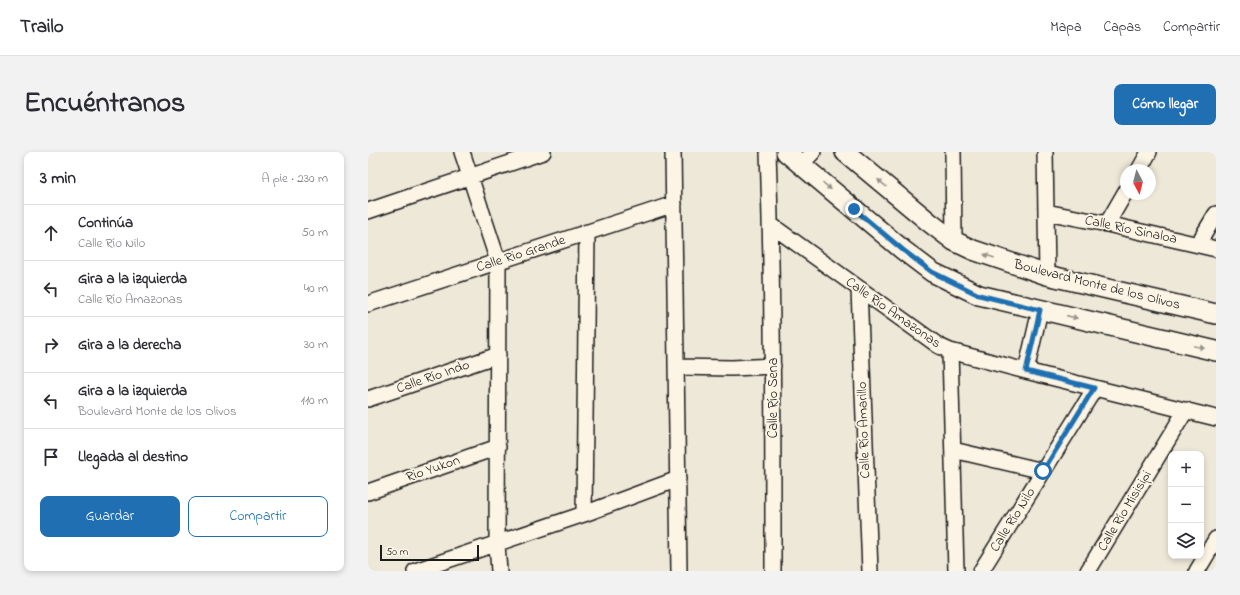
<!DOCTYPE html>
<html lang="es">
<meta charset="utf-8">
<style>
body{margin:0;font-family:"Indie Flower",sans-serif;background:#f2f2f3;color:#2b2b33}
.controls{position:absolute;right:12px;bottom:12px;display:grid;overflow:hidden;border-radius:8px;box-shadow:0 2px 6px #0003}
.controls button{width:36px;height:36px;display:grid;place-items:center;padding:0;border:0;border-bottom:1px solid #e1e1e2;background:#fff;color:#2b2b33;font:20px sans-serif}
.compass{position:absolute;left:752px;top:12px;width:36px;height:36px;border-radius:50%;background:#fff;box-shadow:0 2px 6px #0003;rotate:173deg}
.scale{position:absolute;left:12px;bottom:10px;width:99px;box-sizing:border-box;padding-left:4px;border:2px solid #1c1c1c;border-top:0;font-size:11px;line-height:14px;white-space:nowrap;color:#1c1c1c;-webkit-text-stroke:3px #fcf5e5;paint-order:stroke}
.stop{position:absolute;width:12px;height:12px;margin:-9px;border:3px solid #1f6fb2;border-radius:50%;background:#fff}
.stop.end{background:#1f6fb2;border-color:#fff;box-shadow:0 1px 4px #0008}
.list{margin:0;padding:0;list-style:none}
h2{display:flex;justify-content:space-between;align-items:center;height:52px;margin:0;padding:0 16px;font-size:17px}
h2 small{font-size:13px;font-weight:400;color:#7c7c81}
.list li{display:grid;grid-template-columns:26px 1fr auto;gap:12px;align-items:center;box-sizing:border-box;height:56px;padding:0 16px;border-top:1px solid #e1e1e2}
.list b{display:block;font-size:15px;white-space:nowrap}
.list p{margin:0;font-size:13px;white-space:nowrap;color:#7c7c81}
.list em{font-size:13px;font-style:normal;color:#7c7c81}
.actions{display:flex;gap:8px;padding:12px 16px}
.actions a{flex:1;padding:9px 0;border:1px solid #1f6fb2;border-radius:8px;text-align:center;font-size:14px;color:#1f6fb2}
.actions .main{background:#1f6fb2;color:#fff}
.icon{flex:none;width:22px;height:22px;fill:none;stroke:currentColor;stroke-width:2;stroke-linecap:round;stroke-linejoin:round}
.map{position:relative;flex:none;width:848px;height:419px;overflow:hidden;border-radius:8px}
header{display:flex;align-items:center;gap:24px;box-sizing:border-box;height:56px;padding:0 20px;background:#fff;border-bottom:1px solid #e1e1e2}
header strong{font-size:19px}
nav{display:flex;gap:22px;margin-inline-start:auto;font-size:14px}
.intro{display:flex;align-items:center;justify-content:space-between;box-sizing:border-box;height:96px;padding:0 24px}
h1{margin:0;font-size:28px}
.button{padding:10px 18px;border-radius:8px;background:#1f6fb2;color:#fff;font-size:14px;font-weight:700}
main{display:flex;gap:24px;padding:0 24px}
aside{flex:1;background:#fff;border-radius:8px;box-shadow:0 2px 6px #0003}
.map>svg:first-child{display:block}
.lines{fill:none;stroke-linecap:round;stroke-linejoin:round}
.minor-casing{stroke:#1c1c1c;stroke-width:18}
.tertiary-casing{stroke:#1c1c1c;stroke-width:22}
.minor{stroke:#fcf5e5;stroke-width:15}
.tertiary{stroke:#fcf5e5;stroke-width:19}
.oneway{fill:#97938b}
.route{stroke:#1f6fb2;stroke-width:5}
.labels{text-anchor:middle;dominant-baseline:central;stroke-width:3.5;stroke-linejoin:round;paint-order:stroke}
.street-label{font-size:14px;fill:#1c1c1c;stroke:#fcf5e5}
</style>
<header>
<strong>Trailo</strong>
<nav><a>Mapa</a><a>Capas</a><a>Compartir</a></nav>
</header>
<div class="intro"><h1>Encuéntranos</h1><a class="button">Cómo llegar</a></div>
<main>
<aside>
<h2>3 min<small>A pie · 230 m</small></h2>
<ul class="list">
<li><svg class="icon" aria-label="ahead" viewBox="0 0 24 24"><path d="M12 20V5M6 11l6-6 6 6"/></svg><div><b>Continúa</b><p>Calle Río Nilo</p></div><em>50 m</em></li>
<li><svg class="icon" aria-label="left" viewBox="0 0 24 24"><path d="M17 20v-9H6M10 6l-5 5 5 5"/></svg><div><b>Gira a la izquierda</b><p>Calle Río Amazonas</p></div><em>40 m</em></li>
<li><svg class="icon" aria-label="right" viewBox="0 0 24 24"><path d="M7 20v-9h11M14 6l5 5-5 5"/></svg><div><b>Gira a la derecha</b></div><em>30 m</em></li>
<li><svg class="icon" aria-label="left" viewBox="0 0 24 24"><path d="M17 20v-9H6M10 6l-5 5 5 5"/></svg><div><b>Gira a la izquierda</b><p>Boulevard Monte de los Olivos</p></div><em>110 m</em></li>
<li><svg class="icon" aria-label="arrive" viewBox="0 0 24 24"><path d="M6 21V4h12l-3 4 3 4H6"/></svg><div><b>Llegada al destino</b></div></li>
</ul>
<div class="actions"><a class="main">Guardar</a><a>Compartir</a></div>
</aside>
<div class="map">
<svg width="848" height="419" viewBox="0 0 848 419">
<rect width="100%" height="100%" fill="#eee8d9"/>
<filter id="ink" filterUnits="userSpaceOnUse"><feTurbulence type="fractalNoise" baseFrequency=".025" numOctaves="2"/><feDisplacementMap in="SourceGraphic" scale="8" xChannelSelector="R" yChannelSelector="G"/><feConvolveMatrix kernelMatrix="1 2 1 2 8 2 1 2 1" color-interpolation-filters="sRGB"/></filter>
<g filter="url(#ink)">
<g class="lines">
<g class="minor-casing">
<path id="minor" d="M 94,0 L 130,109 L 129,392 L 131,419
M 305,0 L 311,419
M 400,0 C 405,140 405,279 405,419
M 585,0 L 586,89
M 677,0 L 679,123
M 433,13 L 445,0
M 771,18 L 781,0
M 0,59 L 175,0
M 678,60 L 739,72 L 848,97
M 739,72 L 758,39
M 403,73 L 571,194 L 582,199 L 658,219 L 848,266
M 830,92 L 848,62
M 491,137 L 502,419
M 0,152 L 306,52
M 582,199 L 588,419
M 308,215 L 364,216 L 405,214
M 658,219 L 672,158
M 0,247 L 130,203
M 585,298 L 675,319
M 0,340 L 130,295
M 216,362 L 219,80
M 47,419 L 216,362 L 310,327
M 613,419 L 727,236
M 720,419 L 818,258
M 829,419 L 848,387"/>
</g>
<g class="tertiary-casing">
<path id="tertiary" d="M 418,0 L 535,98 L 564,120 L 611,143 L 848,199
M 477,0 L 561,70 L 586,89 L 605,98 L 679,123 L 848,162"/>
</g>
<use href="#minor" class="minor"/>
<use href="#tertiary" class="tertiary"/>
</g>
<defs><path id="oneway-solid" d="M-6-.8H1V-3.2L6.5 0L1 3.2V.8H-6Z"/></defs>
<g class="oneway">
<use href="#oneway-solid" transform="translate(514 31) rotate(-140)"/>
<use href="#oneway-solid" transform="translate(459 34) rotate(40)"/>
<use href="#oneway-solid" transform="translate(621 104) rotate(-161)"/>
<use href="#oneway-solid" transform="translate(704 165) rotate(13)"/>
<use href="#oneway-solid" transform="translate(831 195) rotate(13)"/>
</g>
</g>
<g class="lines" filter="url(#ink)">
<path class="route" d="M 486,57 L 535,98 L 564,120 L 611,143 L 672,158 L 658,219 L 726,236 L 675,319"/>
</g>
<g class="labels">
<g class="street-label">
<text transform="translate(763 78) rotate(12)">Calle Río Sinaloa</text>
<text transform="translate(153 102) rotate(-18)">Calle Rio Grande</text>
<text transform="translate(729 133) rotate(14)">Boulevard Monte de los Olivos</text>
<text transform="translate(525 161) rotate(35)">Calle Río Amazonas</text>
<text transform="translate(65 225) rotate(-19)">Calle Río Indo</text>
<text transform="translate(405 246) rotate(-90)">Calle Río Sena</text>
<text transform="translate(496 278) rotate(-92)">Calle Río Amarillo</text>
<text transform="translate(65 317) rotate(-19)">Rio Yukon</text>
<text transform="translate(757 359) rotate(-59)">Calle Río Misisipi</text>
<text transform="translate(645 368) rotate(-58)">Calle Río Nilo</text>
</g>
</g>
</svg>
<div class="controls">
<button>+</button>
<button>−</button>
<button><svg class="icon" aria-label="layers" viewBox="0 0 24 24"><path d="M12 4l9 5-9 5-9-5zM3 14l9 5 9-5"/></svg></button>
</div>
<svg class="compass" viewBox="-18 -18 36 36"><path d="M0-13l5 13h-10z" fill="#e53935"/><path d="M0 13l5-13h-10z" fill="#7c7c81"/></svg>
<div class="scale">50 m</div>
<div class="stop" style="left:675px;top:319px"></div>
<div class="stop end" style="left:486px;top:57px"></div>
</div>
</main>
